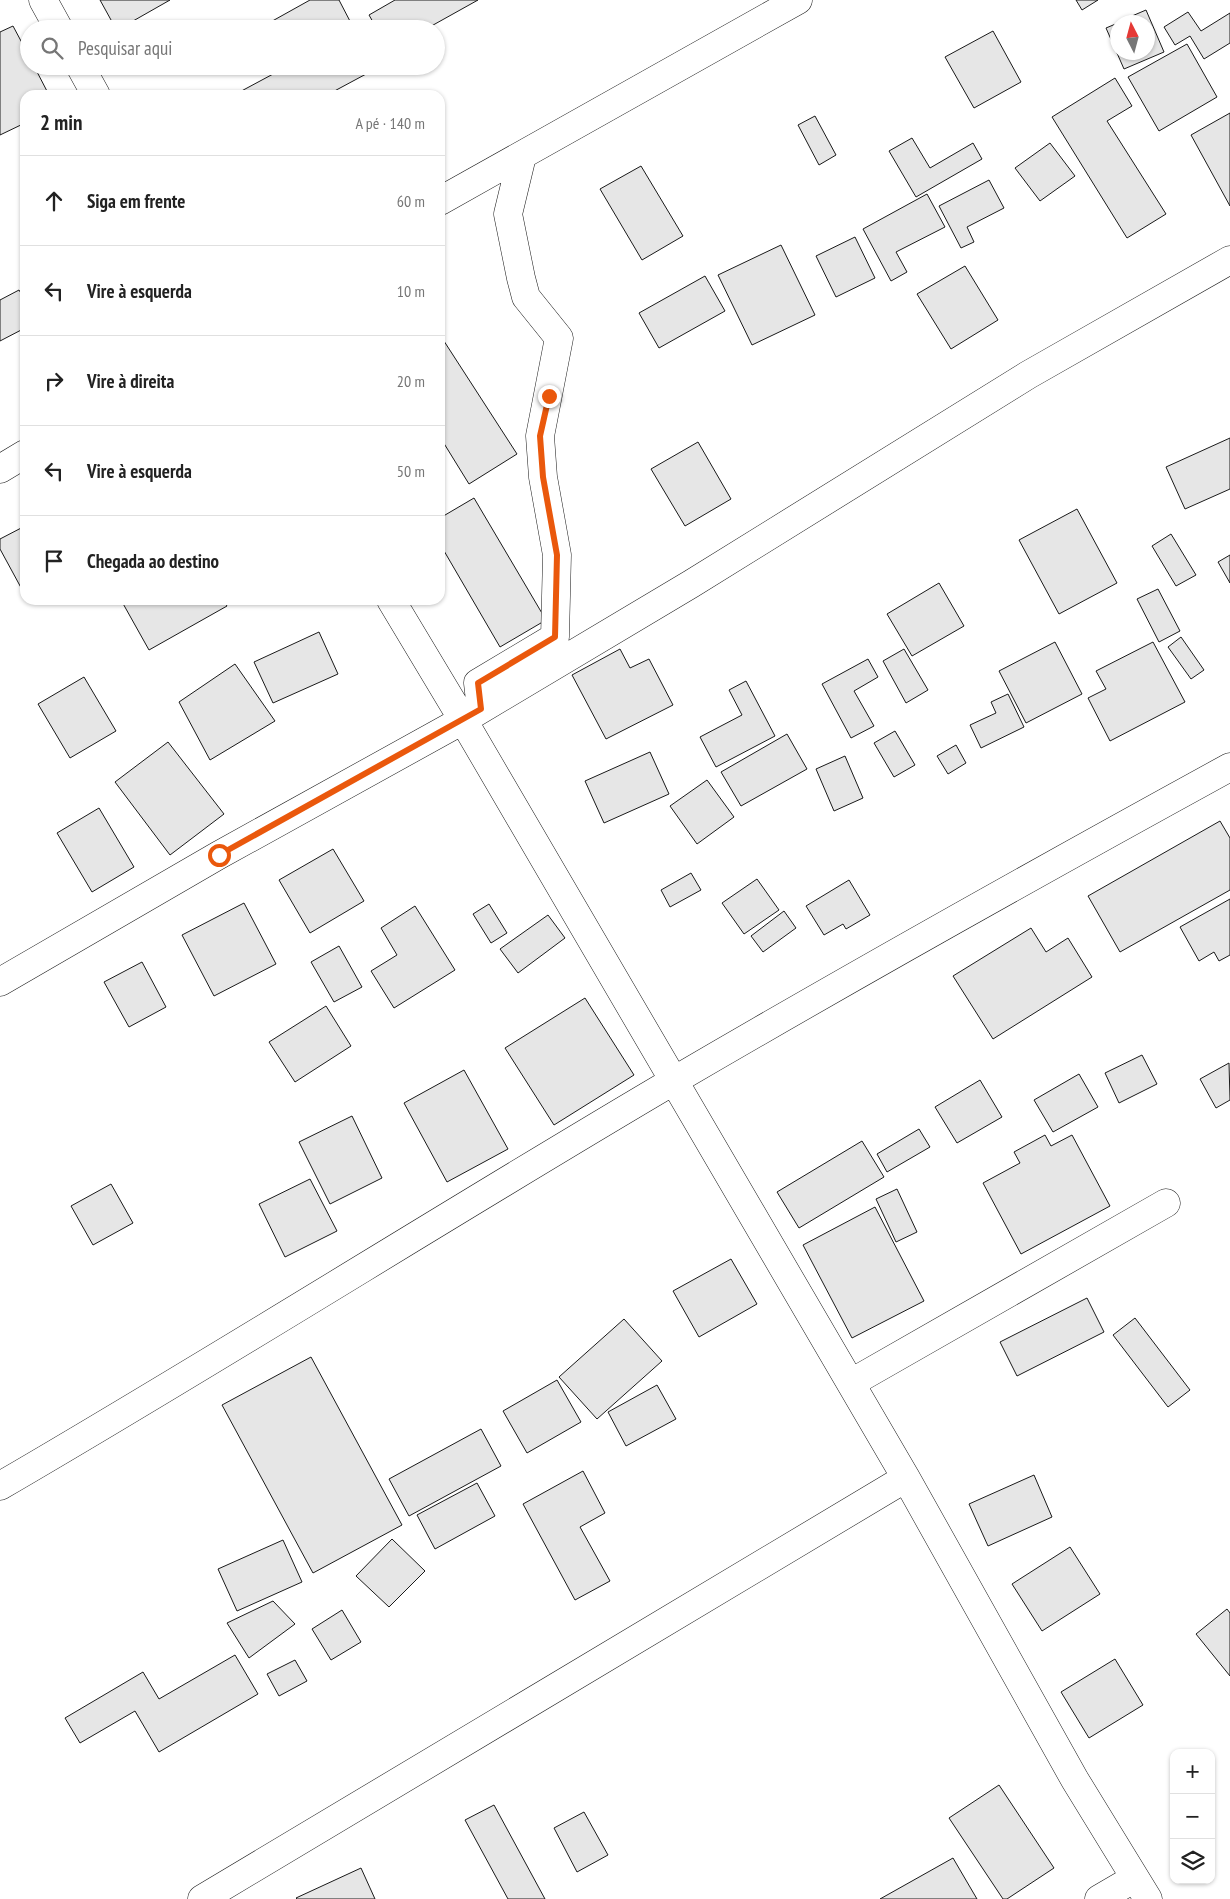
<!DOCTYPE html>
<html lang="pt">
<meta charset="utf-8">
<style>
body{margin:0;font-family:"PT Sans Narrow",sans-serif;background:#f2f2f2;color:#222}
.controls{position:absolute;right:15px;bottom:15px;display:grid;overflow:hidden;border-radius:10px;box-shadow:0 1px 4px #0004}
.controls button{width:45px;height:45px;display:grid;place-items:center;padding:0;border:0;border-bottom:1px solid #e0e0e0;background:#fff;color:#222;font:25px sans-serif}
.compass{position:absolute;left:1110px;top:15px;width:45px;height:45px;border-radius:50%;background:#fff;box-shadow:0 1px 4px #0004;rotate:354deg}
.stop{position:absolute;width:15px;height:15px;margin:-11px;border:4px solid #ea580c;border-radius:50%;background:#fff}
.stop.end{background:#ea580c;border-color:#fff;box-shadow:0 1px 5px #0008}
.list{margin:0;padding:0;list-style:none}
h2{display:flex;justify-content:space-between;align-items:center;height:65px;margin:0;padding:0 20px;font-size:21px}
h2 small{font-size:16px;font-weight:400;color:#767676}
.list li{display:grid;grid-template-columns:32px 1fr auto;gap:15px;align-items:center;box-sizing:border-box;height:90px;padding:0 20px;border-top:1px solid #e0e0e0}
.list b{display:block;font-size:19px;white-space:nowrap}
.list em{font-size:16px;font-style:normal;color:#767676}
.icon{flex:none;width:28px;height:28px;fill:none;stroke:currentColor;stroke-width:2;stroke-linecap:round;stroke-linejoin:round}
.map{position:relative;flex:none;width:1230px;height:1899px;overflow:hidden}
.search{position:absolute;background:#fff;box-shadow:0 1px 4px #0004;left:20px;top:20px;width:425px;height:55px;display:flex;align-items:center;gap:12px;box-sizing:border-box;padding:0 18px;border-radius:28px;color:#767676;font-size:19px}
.panel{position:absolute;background:#fff;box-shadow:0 1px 4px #0004;left:20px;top:90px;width:425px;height:515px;border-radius:15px}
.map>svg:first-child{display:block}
.building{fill:#e6e6e6;stroke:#1a1a1a}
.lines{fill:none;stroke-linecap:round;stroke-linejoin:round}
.street-casing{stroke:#1a1a1a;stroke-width:29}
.street{stroke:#fff;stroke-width:28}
.route{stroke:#ea580c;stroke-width:6}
</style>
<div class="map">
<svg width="1230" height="1899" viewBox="0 0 1230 1899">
<rect width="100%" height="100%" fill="#fff"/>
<path class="building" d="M 100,0 L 170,0 L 119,29 L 116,29 Z
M 310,0 L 339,0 L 352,25 L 346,29 L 258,29 Z
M 395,0 L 478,0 L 426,29 L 377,29 L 369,15 Z
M 1076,0 L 1098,0 L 1082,10 Z
M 1146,10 L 1164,52 L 1124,69 L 1106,28 L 1118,23 L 1118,52 L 1148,52 L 1148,22 L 1118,22 Z
M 1188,12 L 1201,31 L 1230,13 L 1230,43 L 1204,59 L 1190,36 L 1175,45 L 1164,27 Z
M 13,26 L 29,56 L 29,66 L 34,66 L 49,95 L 25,95 L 25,123 L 0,135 L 0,32 Z
M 993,31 L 1021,82 L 974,108 L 945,57 Z
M 1187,44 L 1217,97 L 1159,131 L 1128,77 Z
M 288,66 L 381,66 L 327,95 L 234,95 Z
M 1115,78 L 1132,106 L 1107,121 L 1166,214 L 1127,238 L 1052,117 Z
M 1230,113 L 1230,206 L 1191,135 Z
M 815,116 L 836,155 L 819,165 L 798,125 Z
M 912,138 L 930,168 L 973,143 L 982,159 L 916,197 L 889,151 Z
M 1050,143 L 1075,176 L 1040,201 L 1015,168 Z
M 641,166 L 683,236 L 642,260 L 600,189 Z
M 989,180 L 1004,208 L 967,227 L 974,242 L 961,248 L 939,206 Z
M 927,194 L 945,227 L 896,252 L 907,272 L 891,281 L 863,229 Z
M 855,237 L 875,278 L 836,297 L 816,256 Z
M 781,245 L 815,315 L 752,345 L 718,275 Z
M 965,266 L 998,320 L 951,349 L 917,294 Z
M 705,276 L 725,311 L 659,348 L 639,313 Z
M 19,290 L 25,300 L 25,328 L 0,341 L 0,300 Z
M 442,338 L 517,454 L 469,484 L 440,437 L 440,339 Z
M 1230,438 L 1230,489 L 1185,509 L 1166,467 Z
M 698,442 L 731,499 L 685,526 L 651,469 Z
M 474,498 L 546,620 L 500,647 L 440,544 L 440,518 Z
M 1077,509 L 1117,583 L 1059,614 L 1019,540 Z
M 25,526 L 25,595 L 0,549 L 0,539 Z
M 1171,534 L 1196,575 L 1176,586 L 1152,546 Z
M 1230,555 L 1230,583 L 1218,562 Z
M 939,583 L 964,626 L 912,656 L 887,614 Z
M 1158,589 L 1180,631 L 1159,642 L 1137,599 Z
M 121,600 L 223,600 L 227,606 L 149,650 Z
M 319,632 L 338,674 L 273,703 L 254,662 Z
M 1181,637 L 1204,670 L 1191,679 L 1168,647 Z
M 1055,642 L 1082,694 L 1026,723 L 999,671 Z
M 1153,642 L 1185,702 L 1110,741 L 1088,698 L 1106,689 L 1096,671 Z
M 620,649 L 630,668 L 649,659 L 673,705 L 606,739 L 572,675 Z
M 904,649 L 928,690 L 906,703 L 883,661 Z
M 868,659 L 878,677 L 854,691 L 874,726 L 851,738 L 822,684 Z
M 235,664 L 275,721 L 210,760 L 179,702 Z
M 84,677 L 116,731 L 70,758 L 38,704 Z
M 746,681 L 775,736 L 716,767 L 700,737 L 742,715 L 729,690 Z
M 1008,694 L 1024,727 L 981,748 L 970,725 L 996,713 L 991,702 Z
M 895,731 L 915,765 L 894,777 L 874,743 Z
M 787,734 L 807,769 L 741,806 L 721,772 Z
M 168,742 L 224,814 L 170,855 L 115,782 Z
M 956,745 L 966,763 L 948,774 L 937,756 Z
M 650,752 L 669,794 L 604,823 L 585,781 Z
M 845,756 L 863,798 L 834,811 L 816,769 Z
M 707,780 L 734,817 L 697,844 L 670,806 Z
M 99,808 L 134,867 L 92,892 L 57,833 Z
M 1220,821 L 1230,838 L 1230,890 L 1120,952 L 1088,896 Z
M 333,849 L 364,901 L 310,933 L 279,880 Z
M 691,873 L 701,890 L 670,907 L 661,890 Z
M 757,879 L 779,910 L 744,934 L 722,903 Z
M 849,880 L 870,915 L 846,929 L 843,924 L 824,935 L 806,906 Z
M 1230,899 L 1230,955 L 1219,961 L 1214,952 L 1199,961 L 1180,927 Z
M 244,903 L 276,964 L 214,996 L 182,935 Z
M 489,904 L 507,933 L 491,943 L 473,914 Z
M 415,906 L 455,970 L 394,1008 L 371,971 L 397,955 L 381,928 Z
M 784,911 L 796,928 L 763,952 L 751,936 Z
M 548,915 L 565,938 L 518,973 L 500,949 Z
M 1031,928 L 1046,952 L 1068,938 L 1092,977 L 993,1039 L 953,976 Z
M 339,946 L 362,987 L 334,1002 L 311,962 Z
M 142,962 L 166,1007 L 129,1027 L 104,982 Z
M 585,998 L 634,1075 L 554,1125 L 505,1048 Z
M 326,1006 L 351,1046 L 295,1082 L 269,1042 Z
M 1142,1055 L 1157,1084 L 1119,1103 L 1105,1073 Z
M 1229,1063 L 1230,1100 L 1216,1108 L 1200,1079 Z
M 464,1070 L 508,1149 L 447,1182 L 404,1103 Z
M 1079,1074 L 1098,1107 L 1053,1132 L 1034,1100 Z
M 980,1080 L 1002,1117 L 957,1143 L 935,1107 Z
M 352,1116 L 382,1178 L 330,1204 L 299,1142 Z
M 919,1129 L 930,1147 L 887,1172 L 877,1154 Z
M 1045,1135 L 1051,1146 L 1072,1135 L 1110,1206 L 1021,1254 L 983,1183 L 1020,1163 L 1014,1152 Z
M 862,1141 L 884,1177 L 799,1228 L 777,1192 Z
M 310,1179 L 337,1231 L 285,1257 L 259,1204 Z
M 111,1184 L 133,1223 L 93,1245 L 71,1206 Z
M 897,1189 L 917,1232 L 896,1242 L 876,1199 Z
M 875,1207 L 924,1301 L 852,1338 L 803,1245 Z
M 731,1259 L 757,1304 L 699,1337 L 673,1291 Z
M 1087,1298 L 1104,1332 L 1017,1376 L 1000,1342 Z
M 1135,1318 L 1190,1390 L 1168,1407 L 1113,1335 Z
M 624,1319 L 662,1361 L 597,1419 L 559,1377 Z
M 311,1357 L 402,1525 L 313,1573 L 222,1405 Z
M 557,1380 L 581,1422 L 527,1453 L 503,1411 Z
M 657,1385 L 676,1419 L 626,1446 L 608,1412 Z
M 481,1429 L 501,1466 L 409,1516 L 389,1479 Z
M 583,1471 L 605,1513 L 580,1527 L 610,1581 L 575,1600 L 523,1504 Z
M 1034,1475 L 1052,1517 L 988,1546 L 969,1504 Z
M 477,1483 L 495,1516 L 435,1549 L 417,1515 Z
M 392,1539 L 425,1571 L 389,1607 L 356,1576 Z
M 283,1540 L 302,1582 L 237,1611 L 218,1569 Z
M 1070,1547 L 1100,1594 L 1042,1631 L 1012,1584 Z
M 273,1601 L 295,1624 L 249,1658 L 227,1623 Z
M 1227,1609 L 1230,1613 L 1230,1676 L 1196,1634 Z
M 342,1610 L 361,1642 L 331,1660 L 312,1629 Z
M 235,1655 L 258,1694 L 159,1752 L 135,1711 L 80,1743 L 65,1718 L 143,1672 L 159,1699 Z
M 1115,1659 L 1143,1705 L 1089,1738 L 1061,1692 Z
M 295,1660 L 307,1681 L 279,1696 L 267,1674 Z
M 999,1785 L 1054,1868 L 1007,1899 L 1003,1899 L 949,1818 Z
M 494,1805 L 545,1899 L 508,1899 L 465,1820 Z
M 584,1812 L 608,1855 L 577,1872 L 554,1828 Z
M 953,1858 L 977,1899 L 880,1899 Z
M 361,1868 L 375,1899 L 297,1899 L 296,1898 Z"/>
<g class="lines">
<g class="street-casing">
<path id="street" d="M 43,0 L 59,29
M 80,66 L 96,95
M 440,201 L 798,0
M 0,469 L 25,454
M 391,600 L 463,720 L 906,1478 L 1075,1780 L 1148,1899
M 481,709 L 478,683 L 555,637 L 557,555 L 543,477 L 540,436 L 559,338 L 526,297 L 521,278 L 508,214 L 522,156
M 0,982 L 219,855 L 463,720 L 691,584 L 1028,375 L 1230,260
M 851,1383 L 1166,1203
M 0,1486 C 227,1354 449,1213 675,1080 C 858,973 1044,869 1230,767
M 202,1899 L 906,1478
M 1099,1899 L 1135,1878"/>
</g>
<use href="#street" class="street"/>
</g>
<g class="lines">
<path class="route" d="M 219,855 L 481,709 L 478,683 L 555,637 L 557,555 L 543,477 L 540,436 L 549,396"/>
</g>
</svg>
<div class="controls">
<button>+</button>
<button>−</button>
<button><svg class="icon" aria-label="layers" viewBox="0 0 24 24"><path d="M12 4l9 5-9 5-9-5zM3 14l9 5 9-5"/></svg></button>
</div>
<svg class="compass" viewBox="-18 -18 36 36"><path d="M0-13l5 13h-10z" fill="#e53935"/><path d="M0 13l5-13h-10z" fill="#767676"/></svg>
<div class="stop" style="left:219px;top:855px"></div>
<div class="stop end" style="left:549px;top:396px"></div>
<div class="search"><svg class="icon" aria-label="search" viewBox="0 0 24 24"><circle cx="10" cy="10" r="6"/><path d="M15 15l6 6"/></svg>Pesquisar aqui</div>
<section class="panel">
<h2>2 min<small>A pé · 140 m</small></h2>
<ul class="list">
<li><svg class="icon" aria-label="ahead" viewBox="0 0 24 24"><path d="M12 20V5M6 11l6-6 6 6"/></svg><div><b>Siga em frente</b></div><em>60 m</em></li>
<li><svg class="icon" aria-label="left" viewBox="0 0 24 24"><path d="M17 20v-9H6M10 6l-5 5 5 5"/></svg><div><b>Vire à esquerda</b></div><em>10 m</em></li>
<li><svg class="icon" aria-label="right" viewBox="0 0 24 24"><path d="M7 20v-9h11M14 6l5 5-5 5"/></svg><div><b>Vire à direita</b></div><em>20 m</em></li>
<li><svg class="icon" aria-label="left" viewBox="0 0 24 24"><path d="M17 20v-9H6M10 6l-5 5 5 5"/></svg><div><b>Vire à esquerda</b></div><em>50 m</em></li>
<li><svg class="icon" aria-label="arrive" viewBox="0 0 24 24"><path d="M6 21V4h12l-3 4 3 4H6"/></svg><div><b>Chegada ao destino</b></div></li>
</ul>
</section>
</div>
